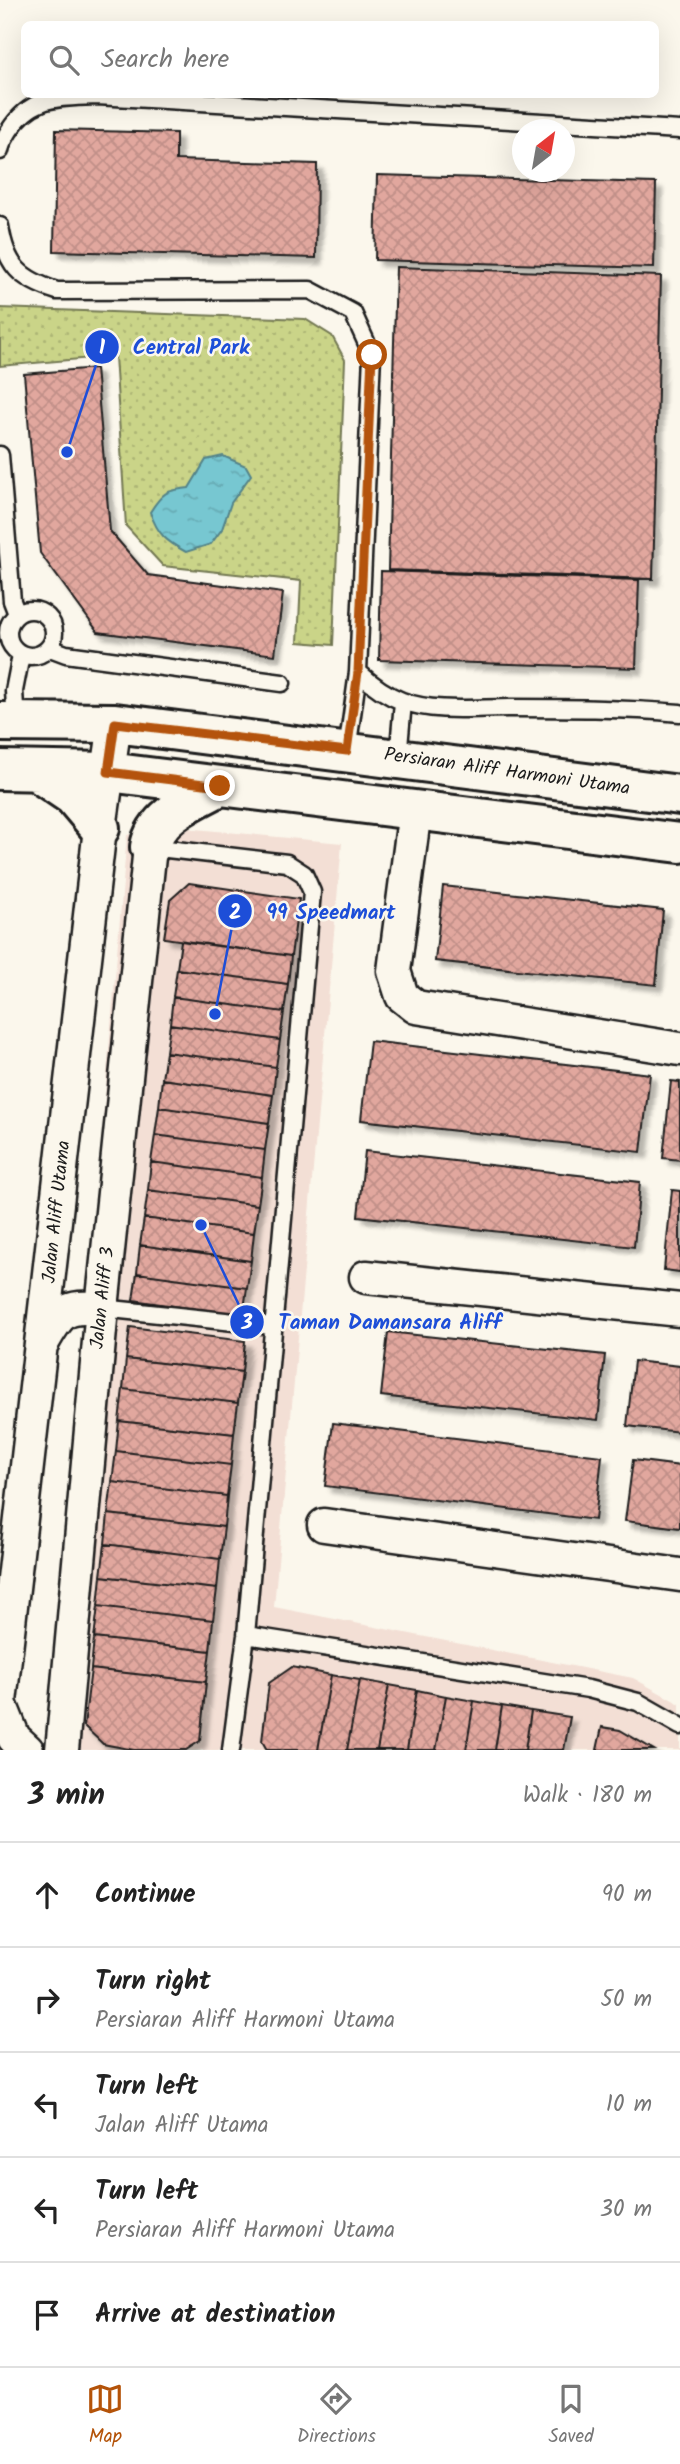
<!DOCTYPE html>
<meta charset="utf-8">
<style>
body{margin:0;font-family:Kalam,sans-serif;background:#f2f2f2;color:#222}
.compass{position:absolute;left:512px;top:119px;width:63px;height:63px;border-radius:50%;background:#fff;box-shadow:0 7px 28px #0002;rotate:31deg}
.stop{position:absolute;width:21px;height:21px;margin:-16px;border:5px solid #b45309;border-radius:50%;background:#fff}
.stop.end{background:#b45309;border-color:#fff;box-shadow:0 2px 7px #0008}
.list{margin:0;padding:0;list-style:none}
h2{display:flex;justify-content:space-between;align-items:center;height:91px;margin:0;padding:0 28px;font-size:30px}
h2 small{font-size:23px;font-weight:400;color:#767676}
.list li{display:grid;grid-template-columns:46px 1fr auto;gap:21px;align-items:center;box-sizing:border-box;height:105px;padding:0 28px;border-top:2px solid #e0e0e0}
.list b{display:block;font-size:26px;white-space:nowrap}
.list p{margin:0;font-size:23px;white-space:nowrap;color:#767676}
.list em{font-size:23px;font-style:normal;color:#767676}
.icon{flex:none;width:38px;height:38px;fill:none;stroke:currentColor;stroke-width:2;stroke-linecap:round;stroke-linejoin:round}
.map{position:relative;flex:none;width:680px;height:1750px;overflow:hidden}
.search{position:absolute;background:#fff;box-shadow:0 7px 28px #0002;left:21px;right:21px;top:21px;height:77px;display:flex;align-items:center;gap:18px;box-sizing:border-box;padding:0 24px;border-radius:10px;color:#767676;font-size:26px}
.sheet{height:616px;background:#fff}
nav{display:flex;justify-content:space-around;align-items:center;box-sizing:border-box;height:98px;border-top:2px solid #e0e0e0;background:#fff;font-size:19px;color:#767676}
nav a{display:grid;justify-items:center;gap:4px}
nav .on{color:#b45309}
.map>svg:first-child{display:block}
.built{fill:#f3dfd5}
.grass{fill:url(#grass-dots);stroke:#737852;stroke-width:2}
.water{fill:url(#water-ripples);stroke:#538389;stroke-width:2}
.building{fill:url(#building-cross-hatch);stroke:#1c1c1c;stroke-width:2;filter:url(#shadow)}
.lines{fill:none;stroke-linecap:round;stroke-linejoin:round}
.service-casing{stroke:#1c1c1c;stroke-width:21}
.minor-casing{stroke:#1c1c1c;stroke-width:37}
.tertiary-casing{stroke:#1c1c1c;stroke-width:44}
.service{stroke:#fbf7ec;stroke-width:16}
.minor{stroke:#fbf7ec;stroke-width:32}
.tertiary{stroke:#fbf7ec;stroke-width:38}
.route{stroke:#b45309;stroke-width:9}
.labels{text-anchor:middle;dominant-baseline:central;stroke-width:5;stroke-linejoin:round;paint-order:stroke}
.street-label{font-size:19px;fill:#1c1c1c;stroke:#fbf7ec}
.leader{fill:none;stroke:#1d4ed8;stroke-width:2.5}
.callout-dot{fill:#1d4ed8;stroke:#fbf7ec;stroke-width:2.5}
.mark-label{font-size:21px;text-anchor:middle;font-weight:bold;fill:#fff}
.callout-label{font-size:21px;text-anchor:middle;font-weight:bold;fill:#1d4ed8;stroke:#fbf7ec;stroke-width:5;stroke-linejoin:round;paint-order:stroke}
</style>
<div class="map">
<svg width="680" height="1750" viewBox="0 0 680 1750">
<defs>
<pattern id="grass-dots" width="8" height="8" patternUnits="userSpaceOnUse" patternTransform="scale(1.75)"><rect width="8" height="8" fill="#cad488"/><path d="M2 2h.1M6 6h.1" fill="none" stroke="#adb575" stroke-width="1.8" stroke-linecap="round"/></pattern>
<pattern id="water-ripples" width="26" height="14" patternUnits="userSpaceOnUse" patternTransform="scale(1.75)"><rect width="26" height="14" fill="#77c7d1"/><path d="M2 4q2-2 4 0t4 0M15 11q2-2 4 0t4 0" fill="none" stroke="#66aab3"/></pattern>
<pattern id="building-cross-hatch" width="8" height="8" patternUnits="userSpaceOnUse" patternTransform="scale(1.75)"><rect width="8" height="8" fill="#e1a79e"/><path d="M0 0l8 8M0 8l8-8" fill="none" stroke="#c08f88"/></pattern>
<filter id="shadow"><feDropShadow dx="6" dy="6" stdDeviation="2" flood-color="#0004"/></filter>
</defs>
<rect width="100%" height="100%" fill="#fbf7ec"/>
<filter id="ink" filterUnits="userSpaceOnUse"><feTurbulence type="fractalNoise" baseFrequency=".0143" numOctaves="2"/><feDisplacementMap in="SourceGraphic" scale="14" xChannelSelector="R" yChannelSelector="G"/><feConvolveMatrix kernelMatrix="1 2 1 2 8 2 1 2 1" color-interpolation-filters="sRGB"/></filter>
<g filter="url(#ink)">
<path class="built" d="M 163,826 L 342,843 L 274,1607 L 633,1678 L 680,1704 L 680,1750 L 50,1750 L 127,835 Z"/>
<path class="grass" d="M 0,308 L 305,319 L 332,336 L 345,360 L 333,645 L 298,642 L 301,581 L 163,566 L 126,526 L 115,356 L 0,366 Z"/>
<path class="water" d="M 223,456 L 246,466 L 251,475 L 231,503 L 222,529 L 211,544 L 186,552 C 166,541 158,535 150,512 C 162,493 166,490 189,488 L 206,460 Z"/>
<path class="building" d="M 56,130 L 176,133 L 176,160 L 317,164 L 316,258 L 54,251 Z
M 377,175 L 656,183 L 654,268 L 375,260 Z
M 396,267 L 661,276 L 653,579 L 388,570 Z
M 96,368 L 110,531 L 148,575 L 283,593 L 275,655 L 98,632 L 40,553 L 24,374 Z
M 381,571 L 639,580 L 636,668 L 379,660 Z
M 189,883 L 299,899 L 291,956 L 164,938 L 170,900 Z
M 443,886 L 663,910 L 656,985 L 435,961 Z
M 181,941 L 291,956 L 288,984 L 177,969 Z
M 177,969 L 288,984 L 284,1012 L 173,997 Z
M 173,997 L 284,1012 L 280,1040 L 170,1024 Z
M 170,1024 L 280,1040 L 276,1067 L 166,1052 Z
M 370,1041 L 650,1074 L 641,1152 L 361,1120 Z
M 166,1052 L 276,1067 L 273,1095 L 162,1079 Z
M 162,1079 L 273,1095 L 269,1123 L 159,1107 Z
M 671,1081 L 680,1082 L 680,1160 L 663,1158 Z
M 159,1107 L 269,1123 L 265,1150 L 155,1135 Z
M 155,1135 L 265,1150 L 262,1177 L 151,1162 Z
M 365,1151 L 640,1182 L 634,1247 L 358,1216 Z
M 151,1162 L 262,1177 L 258,1205 L 148,1190 Z
M 148,1190 L 258,1205 L 254,1233 L 144,1218 Z
M 672,1190 L 680,1191 L 680,1272 L 664,1270 Z
M 144,1218 L 254,1233 L 251,1261 L 140,1245 Z
M 140,1245 L 251,1261 L 247,1288 L 137,1273 Z
M 137,1273 L 247,1288 L 243,1316 L 133,1300 Z
M 130,1327 L 245,1341 L 242,1372 L 126,1359 Z
M 388,1332 L 605,1355 L 598,1420 L 381,1396 Z
M 126,1359 L 242,1372 L 238,1403 L 123,1389 Z
M 634,1361 L 680,1366 L 680,1432 L 627,1426 Z
M 123,1389 L 238,1403 L 234,1434 L 119,1421 Z
M 119,1421 L 234,1434 L 231,1465 L 116,1451 Z
M 333,1423 L 602,1456 L 595,1520 L 325,1486 Z
M 116,1451 L 231,1465 L 227,1496 L 112,1482 Z
M 633,1460 L 680,1466 L 680,1528 L 625,1521 Z
M 112,1482 L 227,1496 L 224,1527 L 108,1514 Z
M 108,1514 L 224,1527 L 220,1559 L 105,1544 Z
M 105,1544 L 220,1559 L 217,1589 L 101,1576 Z
M 101,1576 L 217,1589 L 213,1620 L 98,1606 Z
M 98,1606 L 213,1620 L 210,1651 L 94,1638 Z
M 94,1638 L 210,1651 L 206,1682 L 91,1669 Z
M 292,1667 L 331,1675 L 318,1750 L 267,1750 L 262,1741 L 269,1683 Z
M 91,1669 L 206,1682 L 200,1741 L 186,1750 L 134,1750 L 103,1744 L 84,1726 Z
M 331,1675 L 360,1680 L 347,1750 L 318,1750 Z
M 360,1680 L 389,1685 L 377,1750 L 347,1750 Z
M 389,1685 L 417,1690 L 407,1750 L 377,1750 Z
M 417,1690 L 446,1696 L 436,1750 L 407,1750 Z
M 446,1696 L 474,1701 L 466,1750 L 436,1750 Z
M 474,1701 L 502,1706 L 495,1750 L 466,1750 Z
M 502,1706 L 531,1711 L 525,1750 L 495,1750 Z
M 531,1711 L 570,1717 L 564,1750 L 525,1750 Z
M 602,1727 L 620,1730 L 654,1750 L 597,1750 Z"/>
<g class="lines">
<g class="service-casing">
<path id="service" d="M 0,151 C 1,143 5,138 9,131 C 32,95 58,98 97,96 L 680,130
M 0,226 C 6,266 20,279 57,291 L 310,290 L 353,313 L 372,355 L 358,672 L 347,751
M 0,455 L 12,601 L 17,614
M8 633a23 23 0 1 1 46 0a23 23 0 1 1-46 0Z
M 50,648 L 66,654 L 282,683
M 358,672 C 371,684 386,695 402,701 C 435,713 475,708 509,708 C 566,708 623,708 680,713
M 16,722 L 14,691 L 21,655
M 398,758 L 403,702
M 150,847 L 287,863 L 304,874 L 312,892 L 246,1635 L 231,1750
M 102,1308 L 272,1326
M 246,1635 L 588,1689 L 638,1702 L 680,1726"/>
</g>
<g class="minor-casing">
<path id="minor" d="M 415,810 L 394,971 L 402,996 L 416,1007 L 680,1049
M 366,1277 L 680,1310
M 43,1342 C 61,1310 65,1306 102,1308
M 324,1525 L 680,1575
M 0,1702 L 100,828 L 115,723
M 0,1703 L 14,1738 L 27,1750
M 62,1750 L 102,1308 L 150,847"/>
</g>
<g class="tertiary-casing">
<path id="tertiary" d="M 0,722 L 115,723 L 680,795
M 0,770 L 108,772 L 680,843
M 36,771 L 73,796 L 100,828
M 150,847 C 155,815 195,800 220,786"/>
</g>
<use href="#service" class="service"/>
<use href="#minor" class="minor"/>
<use href="#tertiary" class="tertiary"/>
</g>
</g>
<g class="lines" filter="url(#ink)">
<path class="route" d="M 220,786 L 108,772 L 115,723 L 347,751 L 358,672 L 372,355"/>
</g>
<g class="labels">
<g class="street-label">
<text transform="translate(507 772) rotate(8)">Persiaran Aliff Harmoni Utama</text>
<text transform="translate(57 1212) rotate(-84)">Jalan Aliff Utama</text>
<text transform="translate(103 1298) rotate(-84)">Jalan Aliff 3</text>
</g>
</g>
<path class="leader" d="M67 452L102 347M215 1014L235 911M201 1225L247 1322"/>
<g class="callout-dot">
<circle cx="67" cy="452" r="7"/>
<circle cx="215" cy="1014" r="7"/>
<circle cx="201" cy="1225" r="7"/>
<circle cx="102" cy="347" r="18"/>
<circle cx="235" cy="911" r="18"/>
<circle cx="247" cy="1322" r="18"/>
</g>
<g class="mark-label">
<text x="102" y="354">1</text>
<text x="235" y="919">2</text>
<text x="247" y="1329">3</text>
</g>
<g class="callout-label">
<text x="191" y="354">Central Park</text>
<text x="331" y="919">99 Speedmart</text>
<text x="390" y="1329">Taman Damansara Aliff</text>
</g>
</svg>
<svg class="compass" viewBox="-18 -18 36 36"><path d="M0-13l5 13h-10z" fill="#e53935"/><path d="M0 13l5-13h-10z" fill="#767676"/></svg>
<div class="stop" style="left:372px;top:355px"></div>
<div class="stop end" style="left:220px;top:786px"></div>
<div class="search"><svg class="icon" aria-label="search" viewBox="0 0 24 24"><circle cx="10" cy="10" r="6"/><path d="M15 15l6 6"/></svg>Search here</div>
</div>
<section class="sheet">
<h2>3 min<small>Walk · 180 m</small></h2>
<ul class="list">
<li><svg class="icon" aria-label="ahead" viewBox="0 0 24 24"><path d="M12 20V5M6 11l6-6 6 6"/></svg><div><b>Continue</b></div><em>90 m</em></li>
<li><svg class="icon" aria-label="right" viewBox="0 0 24 24"><path d="M7 20v-9h11M14 6l5 5-5 5"/></svg><div><b>Turn right</b><p>Persiaran Aliff Harmoni Utama</p></div><em>50 m</em></li>
<li><svg class="icon" aria-label="left" viewBox="0 0 24 24"><path d="M17 20v-9H6M10 6l-5 5 5 5"/></svg><div><b>Turn left</b><p>Jalan Aliff Utama</p></div><em>10 m</em></li>
<li><svg class="icon" aria-label="left" viewBox="0 0 24 24"><path d="M17 20v-9H6M10 6l-5 5 5 5"/></svg><div><b>Turn left</b><p>Persiaran Aliff Harmoni Utama</p></div><em>30 m</em></li>
<li><svg class="icon" aria-label="arrive" viewBox="0 0 24 24"><path d="M6 21V4h12l-3 4 3 4H6"/></svg><div><b>Arrive at destination</b></div></li>
</ul>
</section>
<nav>
<a class="on"><svg class="icon" aria-label="map" viewBox="0 0 24 24"><path d="M3 6l6-2 6 2 6-2v14l-6 2-6-2-6 2zM9 4v14M15 6v14"/></svg>Map</a>
<a><svg class="icon" aria-label="directions" viewBox="0 0 24 24"><path d="M12 3l9 9-9 9-9-9zM9 14v-3h6M13 9l2 2-2 2"/></svg>Directions</a>
<a><svg class="icon" aria-label="saved" viewBox="0 0 24 24"><path d="M7 4h10v16l-5-4-5 4z"/></svg>Saved</a>
</nav>
